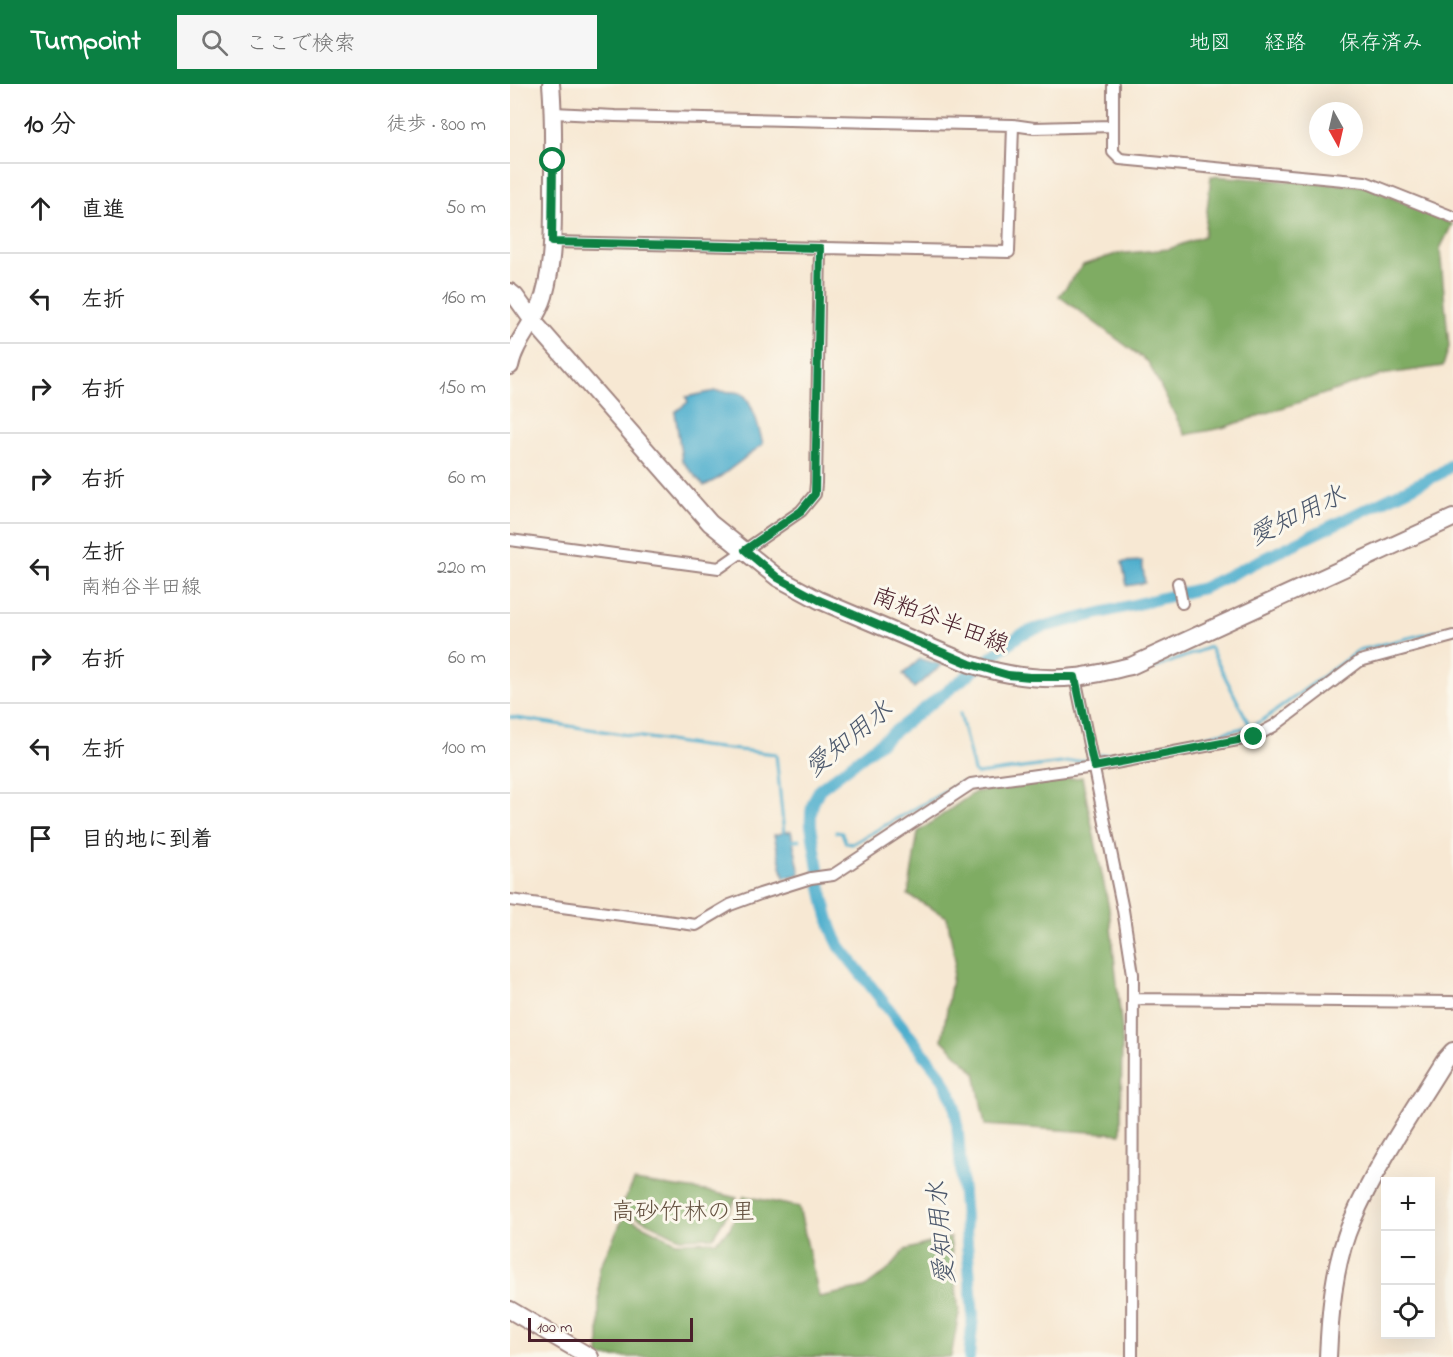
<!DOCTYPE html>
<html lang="ja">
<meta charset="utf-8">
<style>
body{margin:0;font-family:"Indie Flower","Klee One",sans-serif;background:#f6f6f6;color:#222}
.controls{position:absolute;right:18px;bottom:18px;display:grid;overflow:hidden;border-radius:0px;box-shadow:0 6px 24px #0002}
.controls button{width:54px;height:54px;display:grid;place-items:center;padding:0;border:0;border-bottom:2px solid #e0e0e0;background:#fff;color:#222;font:30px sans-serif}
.compass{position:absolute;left:799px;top:18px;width:54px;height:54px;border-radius:50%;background:#fff;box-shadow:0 6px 24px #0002;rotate:172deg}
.scale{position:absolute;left:18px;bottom:15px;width:165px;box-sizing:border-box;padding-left:6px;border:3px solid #4a1f2b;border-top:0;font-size:16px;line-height:21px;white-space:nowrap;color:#4a1f2b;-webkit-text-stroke:4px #fbf7ec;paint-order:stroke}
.stop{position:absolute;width:18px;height:18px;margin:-14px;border:4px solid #0b8043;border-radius:50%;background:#fff}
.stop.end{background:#0b8043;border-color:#fff;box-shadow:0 2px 6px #0008}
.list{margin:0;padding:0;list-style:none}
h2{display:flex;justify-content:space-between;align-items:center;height:78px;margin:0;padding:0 24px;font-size:26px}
h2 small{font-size:20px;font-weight:400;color:#767676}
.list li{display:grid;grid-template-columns:39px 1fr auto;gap:18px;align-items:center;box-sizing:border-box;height:90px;padding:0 24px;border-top:2px solid #e0e0e0}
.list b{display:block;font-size:22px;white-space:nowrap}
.list p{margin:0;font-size:20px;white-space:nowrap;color:#767676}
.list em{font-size:20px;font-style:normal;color:#767676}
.icon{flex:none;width:33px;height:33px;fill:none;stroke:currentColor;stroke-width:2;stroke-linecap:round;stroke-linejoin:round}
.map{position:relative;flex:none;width:943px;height:1273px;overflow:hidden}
header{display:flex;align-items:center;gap:36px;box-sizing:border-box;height:84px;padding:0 30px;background:#0b8043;color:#fff}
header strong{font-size:28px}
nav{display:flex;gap:33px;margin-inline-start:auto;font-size:21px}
.search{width:420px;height:54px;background:#f6f6f6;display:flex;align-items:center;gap:15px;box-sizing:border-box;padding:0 21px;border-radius:0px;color:#767676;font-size:22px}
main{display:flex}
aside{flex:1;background:#fff}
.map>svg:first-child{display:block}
.forest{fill:#7fac64;stroke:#646648;stroke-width:1.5}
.water{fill:#4eaecd;stroke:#4c667c;stroke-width:1.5}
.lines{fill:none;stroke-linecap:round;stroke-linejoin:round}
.stream{stroke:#4eaecd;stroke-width:3}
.canal{stroke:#4eaecd;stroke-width:12}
.street-casing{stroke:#a0847f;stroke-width:14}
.secondary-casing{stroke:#a0847f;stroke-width:20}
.street{stroke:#fff;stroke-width:10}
.secondary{stroke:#fff;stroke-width:16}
.route{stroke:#0b8043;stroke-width:8}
.labels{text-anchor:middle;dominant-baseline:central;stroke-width:6;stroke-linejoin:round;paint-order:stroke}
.street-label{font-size:24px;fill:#4a1f2b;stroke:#fbf7ec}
.park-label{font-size:24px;fill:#645140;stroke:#fbf7ec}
.water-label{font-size:26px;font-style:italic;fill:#4c586c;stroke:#fbf7ec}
</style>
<header>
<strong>Turnpoint</strong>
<div class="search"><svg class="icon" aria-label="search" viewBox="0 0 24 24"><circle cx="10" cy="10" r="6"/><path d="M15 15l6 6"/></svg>ここで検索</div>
<nav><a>地図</a><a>経路</a><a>保存済み</a></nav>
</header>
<main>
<aside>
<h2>10 分<small>徒歩 · 800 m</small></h2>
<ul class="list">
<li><svg class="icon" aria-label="ahead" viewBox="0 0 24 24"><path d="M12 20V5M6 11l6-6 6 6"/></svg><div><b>直進</b></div><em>50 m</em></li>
<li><svg class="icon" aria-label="left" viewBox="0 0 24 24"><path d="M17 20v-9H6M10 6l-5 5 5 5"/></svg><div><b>左折</b></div><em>160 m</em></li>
<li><svg class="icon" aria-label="right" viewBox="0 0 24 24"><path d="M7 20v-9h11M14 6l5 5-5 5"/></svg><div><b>右折</b></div><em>150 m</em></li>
<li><svg class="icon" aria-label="right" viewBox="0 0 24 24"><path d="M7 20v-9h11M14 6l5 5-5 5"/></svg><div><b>右折</b></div><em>60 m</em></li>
<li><svg class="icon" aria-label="left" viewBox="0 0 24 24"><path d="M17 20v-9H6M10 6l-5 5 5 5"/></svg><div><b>左折</b><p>南粕谷半田線</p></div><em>220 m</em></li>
<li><svg class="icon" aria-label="right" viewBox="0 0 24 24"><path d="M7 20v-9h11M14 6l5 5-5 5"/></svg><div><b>右折</b></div><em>60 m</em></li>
<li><svg class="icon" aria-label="left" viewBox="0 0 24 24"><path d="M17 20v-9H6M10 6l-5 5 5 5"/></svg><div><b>左折</b></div><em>100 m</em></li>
<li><svg class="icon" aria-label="arrive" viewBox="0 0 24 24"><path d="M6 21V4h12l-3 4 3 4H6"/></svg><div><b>目的地に到着</b></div></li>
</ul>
</aside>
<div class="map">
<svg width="943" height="1273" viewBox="0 0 943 1273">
<rect width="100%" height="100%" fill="#fbf7ec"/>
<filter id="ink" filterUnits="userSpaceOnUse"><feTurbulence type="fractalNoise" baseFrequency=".0167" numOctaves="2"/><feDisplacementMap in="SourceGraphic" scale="12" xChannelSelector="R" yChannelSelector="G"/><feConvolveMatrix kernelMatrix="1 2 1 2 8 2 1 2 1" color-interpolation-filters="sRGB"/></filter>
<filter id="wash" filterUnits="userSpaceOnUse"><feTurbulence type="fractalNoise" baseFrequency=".008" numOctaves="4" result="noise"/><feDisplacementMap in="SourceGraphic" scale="24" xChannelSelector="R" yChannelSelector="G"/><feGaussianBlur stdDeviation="1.35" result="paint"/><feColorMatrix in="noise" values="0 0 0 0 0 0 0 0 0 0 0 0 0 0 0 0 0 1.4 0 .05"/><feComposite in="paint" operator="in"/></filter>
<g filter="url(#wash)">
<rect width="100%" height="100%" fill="#f7e8d3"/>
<path class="forest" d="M 701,92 L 856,102 L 942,140 L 930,165 L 939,263 L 933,282 L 871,291 L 712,344 L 675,351 L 638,278 L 549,212 L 573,181 L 606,170 L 659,165 L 694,152 Z
M 572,693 L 599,824 L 612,947 L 611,1050 L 475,1041 L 465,988 L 432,956 L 445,876 L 437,833 L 398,811 L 408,748 L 465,708 Z
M 124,1097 L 202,1108 L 227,1114 L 203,1153 L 170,1154 L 110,1125 Z
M 234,1112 L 289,1123 L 309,1213 L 354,1204 L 377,1187 L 395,1166 L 440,1153 L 449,1229 L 441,1273 L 89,1273 L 89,1185 L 114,1132 L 166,1158 L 206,1157 L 219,1146 Z"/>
<path class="water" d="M 205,307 C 213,308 222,307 230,309 C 242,312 250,349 253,360 L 207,395 L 194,402 L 172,377 L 165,328 L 178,318 L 176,313 Z
M 632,477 L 635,499 L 617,502 L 612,478 Z
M 410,575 L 432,581 L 404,604 L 393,590 Z
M 281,747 L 290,790 L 274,794 L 264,751 Z"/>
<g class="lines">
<path class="stream" d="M 645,584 L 700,563 L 740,642
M 450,629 L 464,687 L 467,690 L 574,676
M 0,633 L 191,662 L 266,670 L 274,750
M 590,671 L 631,666 L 738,643 L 753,636 L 849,566 L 943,543
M 326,748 L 332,749 L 336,759 L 342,760 L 452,698
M 280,757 L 290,756"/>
<path class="canal" d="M 459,1273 L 463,1232 L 447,1038 L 444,1018 L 432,993 L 330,863 C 312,831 308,779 301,742 C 300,727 302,718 310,705 L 510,551 L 525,545 L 693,504 L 929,390 L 943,380"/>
</g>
</g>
<g filter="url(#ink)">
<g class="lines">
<g class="street-casing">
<path id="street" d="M 603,0 L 603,68 L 610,75 L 855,98 L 943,133
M 44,29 L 105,32 L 503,41 L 524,44 L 602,42
M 42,158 L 499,168 L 503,41
M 0,456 L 209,484 L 291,427 L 305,410 L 306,399 L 310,164
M 668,499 L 672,519
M 565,593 L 613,826 L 623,890 L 622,1273
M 0,816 L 186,841 L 220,821 L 250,810 L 301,794 L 323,791 L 461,700 L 584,683 L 744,653 L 764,642 L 850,577 L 943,552
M 624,915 L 943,918"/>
</g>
<g class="secondary-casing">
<path id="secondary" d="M 0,208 L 5,212 L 23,237 L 200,439 L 268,494 L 309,516 L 460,580 C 494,591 530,597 566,593 C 584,591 603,586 621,582 L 943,434
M 0,282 C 5,256 27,237 34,212 C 44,177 43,137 43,101 C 43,67 44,34 41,0
M 0,1226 L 80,1273
M 818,1273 C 820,1228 824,1178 842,1137 C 866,1081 902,1029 934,977 L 943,967"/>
</g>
<use href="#street" class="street"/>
<use href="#secondary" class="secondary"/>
</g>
</g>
<g class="lines" filter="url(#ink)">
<path class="route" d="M 43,77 L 42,158 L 310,164 L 305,410 L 291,427 L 235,466 L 268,494 L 309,516 L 460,580 L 498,591 L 520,593 L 565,593 L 584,683 L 744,653"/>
</g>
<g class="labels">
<g class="street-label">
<text transform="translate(430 538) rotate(21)">南粕谷半田線</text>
</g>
<g class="park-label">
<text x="173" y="1129">高砂竹林の里</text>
</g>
<g class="water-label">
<text transform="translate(788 433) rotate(-26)">愛知用水</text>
<text transform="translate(340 656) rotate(-39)">愛知用水</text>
<text transform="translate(433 1149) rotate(-95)">愛知用水</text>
</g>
</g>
</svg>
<div class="controls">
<button>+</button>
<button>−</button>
<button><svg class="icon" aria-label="locate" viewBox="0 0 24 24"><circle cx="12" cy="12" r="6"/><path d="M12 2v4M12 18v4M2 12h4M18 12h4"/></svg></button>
</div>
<svg class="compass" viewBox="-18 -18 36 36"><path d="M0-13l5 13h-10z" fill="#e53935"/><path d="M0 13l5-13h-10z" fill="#767676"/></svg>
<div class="scale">100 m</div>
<div class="stop" style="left:43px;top:77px"></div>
<div class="stop end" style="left:744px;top:653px"></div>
</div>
</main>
